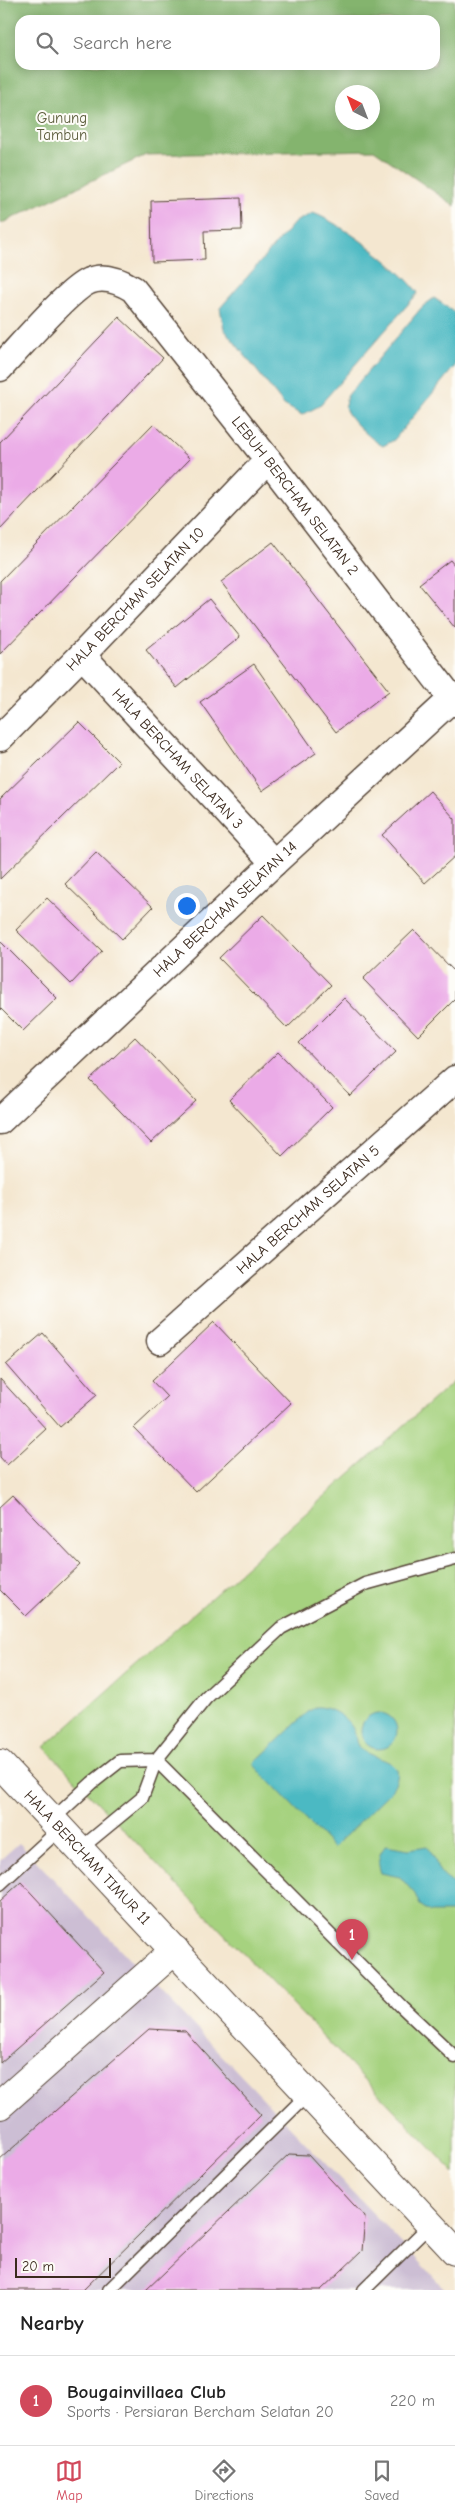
<!DOCTYPE html>
<meta charset="utf-8">
<style>
body{margin:0;font-family:"Comic Neue",sans-serif;background:#f2f2f2;color:#222}
.compass{position:absolute;left:335px;top:85px;width:45px;height:45px;border-radius:50%;background:#fff;box-shadow:0 2px 12px #0003;rotate:318deg}
.scale{position:absolute;left:15px;bottom:12px;width:96px;box-sizing:border-box;padding-left:5px;border:2px solid #3b2a1e;border-top:0;font-size:14px;line-height:18px;white-space:nowrap;color:#3b2a1e;-webkit-text-stroke:4px #fdfcf7;paint-order:stroke}
.you{position:absolute;left:186px;top:905px;width:18px;height:18px;margin:-12px;border:4px solid #fff;border-radius:50%;background:#1a73e8;box-shadow:0 0 0 8px #1a73e833}
.badge{display:grid;place-items:center;width:32px;height:32px;border-radius:50%;background:#d1495b;color:#fff;font-size:16px;font-weight:700}
.pin{position:absolute;translate:-50% -41px;filter:drop-shadow(0 1px 2px #0008)}
.pin::after{content:'';position:absolute;top:26px;width:18px;height:15px;background:inherit;clip-path:polygon(0 0,100% 0,50% 100%)}
.list{margin:0;padding:0;list-style:none}
h2{display:flex;justify-content:space-between;align-items:center;height:65px;margin:0;padding:0 20px;font-size:21px}
h2 small{font-size:16px;font-weight:400;color:#767676}
.list li{display:grid;grid-template-columns:32px 1fr auto;gap:15px;align-items:center;box-sizing:border-box;height:90px;padding:0 20px;border-top:1px solid #e0e0e0}
.list b{display:block;font-size:19px;white-space:nowrap}
.list p{margin:0;font-size:16px;white-space:nowrap;color:#767676}
.list em{font-size:16px;font-style:normal;color:#767676}
.icon{flex:none;width:28px;height:28px;fill:none;stroke:currentColor;stroke-width:2;stroke-linecap:round;stroke-linejoin:round}
.map{position:relative;flex:none;width:455px;height:2290px;overflow:hidden}
.search{position:absolute;background:#fff;box-shadow:0 2px 12px #0003;left:15px;right:15px;top:15px;height:55px;display:flex;align-items:center;gap:12px;box-sizing:border-box;padding:0 18px;border-radius:15px;color:#767676;font-size:19px}
.sheet{height:155px;background:#fff}
nav{display:flex;justify-content:space-around;align-items:center;box-sizing:border-box;height:70px;border-top:1px solid #e0e0e0;background:#fff;font-size:14px;color:#767676}
nav a{display:grid;justify-items:center;gap:2px}
nav .on{color:#d1495b}
.map>svg:first-child{display:block}
.industrial{fill:#ccbed4}
.green{fill:#a6d27f;stroke:#707e4e}
.forest{fill:#84b46e;stroke:#606f46;fill-rule:evenodd}
.water{fill:#4bb9c3;stroke:#437270}
.building{fill:#ebabe7}
.lines{fill:none;stroke-linecap:round;stroke-linejoin:round}
.lane-casing{stroke:#574639;stroke-width:15}
.street-casing{stroke:#574639;stroke-width:29}
.secondary-casing{stroke:#574639;stroke-width:30}
.lane{stroke:#fff;stroke-width:12}
.street{stroke:#fff;stroke-width:26}
.secondary{stroke:#fff;stroke-width:28}
.labels{text-anchor:middle;dominant-baseline:central;stroke-width:4;stroke-linejoin:round;paint-order:stroke}
.park-label{font-size:15px;fill:#5b5c3b;stroke:#fdfcf7}
.street-label{font-size:15px;fill:#3b2a1e;stroke:#fdfcf7}
</style>
<div class="map">
<svg width="455" height="2290" viewBox="0 0 455 2290">
<rect width="100%" height="100%" fill="#fdfcf7"/>
<filter id="ink" filterUnits="userSpaceOnUse"><feTurbulence type="fractalNoise" baseFrequency=".02" numOctaves="2"/><feDisplacementMap in="SourceGraphic" scale="10" xChannelSelector="R" yChannelSelector="G"/><feConvolveMatrix kernelMatrix="1 2 1 2 8 2 1 2 1" color-interpolation-filters="sRGB"/></filter>
<filter id="wash" filterUnits="userSpaceOnUse"><feTurbulence type="fractalNoise" baseFrequency=".0096" numOctaves="4" result="noise"/><feDisplacementMap in="SourceGraphic" scale="20" xChannelSelector="R" yChannelSelector="G"/><feGaussianBlur stdDeviation="1.12" result="paint"/><feColorMatrix in="noise" values="0 0 0 0 0 0 0 0 0 0 0 0 0 0 0 0 0 1.4 0 .05"/><feComposite in="paint" operator="in"/></filter>
<g filter="url(#wash)">
<rect width="100%" height="100%" fill="#f4e7d0"/>
<path class="industrial" d="M 19,1843 L 446,2290 L 0,2290 L 0,1860 Z"/>
<path class="green" d="M 455,1380 L 455,2173 L 44,1747 Z"/>
<path class="forest" d="M 0,0 L 455,0 L 455,206 L 374,150 L 146,155 L 0,224 ZM 20,20 L 435,20 L 435,65 L 20,65 ZM 342,92 L 372,92 L 372,122 L 342,122 Z"/>
<path class="water" d="M 313,213 C 341,223 401,268 418,293 L 319,406 L 302,415 L 284,405 L 224,329 L 220,308 L 295,222 Z
M 434,298 L 455,312 L 455,366 L 394,440 L 383,446 C 373,441 350,420 346,410 C 344,405 346,399 348,395 L 422,307 Z
M 316,1707 C 329,1706 349,1718 354,1731 C 356,1736 355,1741 358,1746 C 371,1763 415,1756 390,1792 L 333,1848 L 253,1764 L 308,1712 Z
M361 1731a18 18 0 1 1 36 0a18 18 0 1 1-36 0Z
M 386,1845 L 409,1849 L 427,1846 C 441,1863 431,1871 455,1884 L 455,1912 L 430,1912 L 420,1905 L 415,1894 L 400,1877 L 381,1873 C 377,1861 378,1855 386,1845 Z"/>
<g id="blocks">
<path class="building" d="M 241,198 L 242,230 L 204,231 L 205,260 L 152,262 L 151,201 Z
M 119,317 L 163,358 L 0,530 L 0,442 Z
M 153,424 L 190,459 L 0,654 L 0,581 Z
M 273,542 L 389,691 L 336,732 L 221,582 Z
M 450,560 L 455,566 L 455,628 L 419,584 Z
M 209,599 L 240,637 L 177,688 L 146,650 Z
M 254,664 L 316,753 L 262,791 L 200,702 Z
M 79,722 L 119,762 L 0,879 L 0,799 Z
M 430,791 L 455,819 L 455,856 L 425,883 L 382,835 Z
M 96,852 L 153,907 L 122,939 L 65,884 Z
M 47,898 L 102,951 L 71,984 L 16,930 Z
M 263,915 L 331,985 L 287,1028 L 219,958 Z
M 414,930 L 455,972 L 455,999 L 418,1036 L 363,979 Z
M 0,941 L 57,998 L 23,1031 L 0,1008 Z
M 344,998 L 396,1052 L 350,1096 L 299,1043 Z
M 135,1037 L 196,1101 L 151,1143 L 90,1080 Z
M 278,1052 L 332,1107 L 282,1156 L 229,1100 Z
M 214,1322 L 291,1403 L 196,1492 L 134,1428 L 167,1397 L 152,1381 Z
M 43,1333 L 97,1395 L 60,1427 L 6,1365 Z
M 0,1379 L 46,1429 L 7,1465 L 0,1457 Z
M 13,1495 L 80,1565 L 26,1616 L 0,1590 L 0,1507 Z
M 21,1882 L 104,1972 L 0,2063 L 0,1901 Z
M 149,2029 L 185,2031 L 261,2115 L 83,2290 L 0,2290 L 0,2159 Z
M 289,2154 L 308,2155 L 365,2217 L 362,2251 L 321,2290 L 146,2290 Z"/>
</g>
</g>
<g filter="url(#ink)">
<use href="#blocks" fill-opacity="0" stroke="#574639" stroke-width="1"/>
<g class="lines">
<g class="lane-casing">
<path id="lane" d="M 52,1820 L 92,1783 L 120,1761 L 156,1760 L 402,2007 L 455,2057
M 80,1849 L 142,1798 L 156,1760 L 206,1698 L 281,1628 L 365,1584 L 455,1559
M 0,1884 L 60,1829
M 109,2290 L 308,2094
M 364,2290 L 430,2225"/>
</g>
<g class="street-casing">
<g id="street">
<path id="s1" d="M 0,368 C 19,348 68,290 89,281 C 104,275 120,281 133,289 L 268,460 L 455,703"/>
<path id="s2" d="M 82,655 L 274,863"/>
<path id="s3" d="M 0,738 L 82,655 L 268,460"/>
<path id="s4" d="M 0,1121 L 274,863 L 455,696"/>
<path id="s5" d="M 160,1341 L 455,1079"/>
</g>
</g>
<g class="secondary-casing">
<g id="secondary">
<path id="s6" d="M 0,1764 L 455,2251"/>
<path d="M 0,2105 L 175,1950"/>
</g>
</g>
<use href="#lane" class="lane"/>
<use href="#street" class="street"/>
<use href="#secondary" class="secondary"/>
</g>
</g>
<g class="labels">
<g class="park-label">
<text x="62" y="118">Gunung<tspan x="62" dy="17">Tambun</tspan></text>
</g>
<g class="street-label">
<text stroke="none"><textPath href="#s1" startOffset="434">LEBUH BERCHAM SELATAN 2</textPath></text>
<text stroke="none"><textPath href="#s3" startOffset="194">HALA BERCHAM SELATAN 10</textPath></text>
<text stroke="none"><textPath href="#s2" startOffset="141">HALA BERCHAM SELATAN 3</textPath></text>
<text stroke="none"><textPath href="#s4" startOffset="309">HALA BERCHAM SELATAN 14</textPath></text>
<text stroke="none"><textPath href="#s5" startOffset="198">HALA BERCHAM SELATAN 5</textPath></text>
<text stroke="none"><textPath href="#s6" startOffset="128">HALA BERCHAM TIMUR 11</textPath></text>
</g>
</g>
</svg>
<svg class="compass" viewBox="-18 -18 36 36"><path d="M0-13l5 13h-10z" fill="#e53935"/><path d="M0 13l5-13h-10z" fill="#767676"/></svg>
<div class="scale">20 m</div>
<div class="you"></div>
<div class="pin badge" style="left:352px;top:1960px">1</div>
<div class="search"><svg class="icon" aria-label="search" viewBox="0 0 24 24"><circle cx="10" cy="10" r="6"/><path d="M15 15l6 6"/></svg>Search here</div>
</div>
<section class="sheet">
<h2>Nearby<small></small></h2>
<ul class="list">
<li><span class="badge">1</span><div><b>Bougainvillaea Club</b><p>Sports · Persiaran Bercham Selatan 20</p></div><em>220 m</em></li>
</ul>
</section>
<nav>
<a class="on"><svg class="icon" aria-label="map" viewBox="0 0 24 24"><path d="M3 6l6-2 6 2 6-2v14l-6 2-6-2-6 2zM9 4v14M15 6v14"/></svg>Map</a>
<a><svg class="icon" aria-label="directions" viewBox="0 0 24 24"><path d="M12 3l9 9-9 9-9-9zM9 14v-3h6M13 9l2 2-2 2"/></svg>Directions</a>
<a><svg class="icon" aria-label="saved" viewBox="0 0 24 24"><path d="M7 4h10v16l-5-4-5 4z"/></svg>Saved</a>
</nav>
